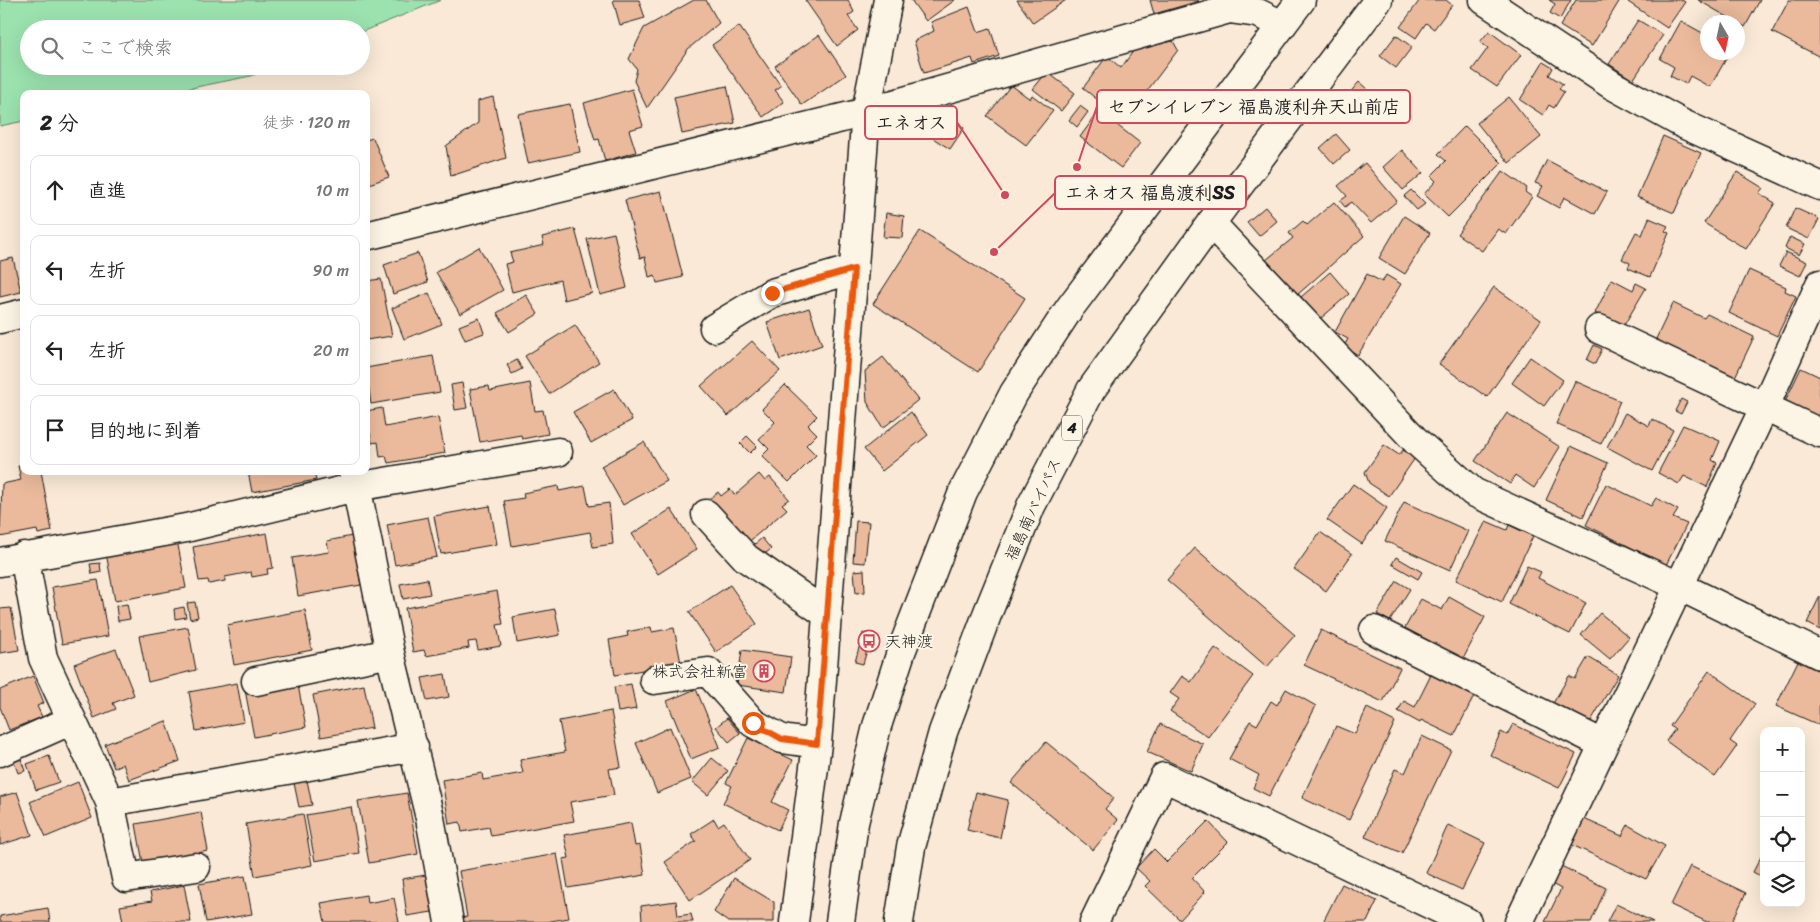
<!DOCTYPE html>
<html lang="ja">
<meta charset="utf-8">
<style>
body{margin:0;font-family:Sriracha,"Klee One",sans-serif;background:#f2f2f2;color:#222}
.controls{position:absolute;right:15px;bottom:15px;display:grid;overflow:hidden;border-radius:10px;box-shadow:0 5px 20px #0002}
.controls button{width:45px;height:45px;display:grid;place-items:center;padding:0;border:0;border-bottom:1px solid #e0e0e0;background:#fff;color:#222;font:25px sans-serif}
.compass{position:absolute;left:1700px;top:15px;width:45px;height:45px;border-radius:50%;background:#fff;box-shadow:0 5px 20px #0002;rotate:171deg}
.stop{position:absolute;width:15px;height:15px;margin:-11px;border:4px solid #ea580c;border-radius:50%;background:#fff}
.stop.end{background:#ea580c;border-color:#fff;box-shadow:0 1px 5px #0008}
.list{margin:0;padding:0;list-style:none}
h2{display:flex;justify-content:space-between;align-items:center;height:65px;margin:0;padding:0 20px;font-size:21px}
h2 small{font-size:16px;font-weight:400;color:#767676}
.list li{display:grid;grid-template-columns:32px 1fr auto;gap:15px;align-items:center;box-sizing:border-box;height:70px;margin:0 10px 10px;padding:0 10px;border:1px solid #e0e0e0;border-radius:10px}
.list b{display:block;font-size:19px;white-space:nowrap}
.list em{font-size:16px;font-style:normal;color:#767676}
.icon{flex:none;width:28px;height:28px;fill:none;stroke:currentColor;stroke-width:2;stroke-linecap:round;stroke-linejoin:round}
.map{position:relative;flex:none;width:1820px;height:922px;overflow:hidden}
.search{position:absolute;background:#fff;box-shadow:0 5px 20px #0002;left:20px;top:20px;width:350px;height:55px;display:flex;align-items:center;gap:12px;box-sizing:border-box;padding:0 18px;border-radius:28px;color:#767676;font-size:19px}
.panel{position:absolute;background:#fff;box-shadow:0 5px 20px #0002;left:20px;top:90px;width:350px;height:385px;border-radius:10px}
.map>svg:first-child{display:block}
.green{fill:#9be2af;stroke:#5c7f66}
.building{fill:#ebba9c;stroke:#1c1c1c}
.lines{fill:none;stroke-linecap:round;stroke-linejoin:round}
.minor-casing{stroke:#1c1c1c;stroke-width:31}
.highway-casing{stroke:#1c1c1c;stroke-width:31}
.minor{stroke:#fcf5e5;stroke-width:28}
.highway{stroke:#fcf5e5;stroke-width:28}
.route{stroke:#ea580c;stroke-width:6}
.labels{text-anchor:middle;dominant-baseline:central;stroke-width:4;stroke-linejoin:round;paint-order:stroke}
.shield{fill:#fcf5e5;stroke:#5f5d58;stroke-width:1}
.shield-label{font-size:15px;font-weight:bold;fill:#1c1c1c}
.street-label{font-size:16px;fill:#1c1c1c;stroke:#fcf5e5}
.poi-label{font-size:16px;fill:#1c1c1c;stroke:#fcf5e5;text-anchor:start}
.leader{fill:none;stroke:#d1495b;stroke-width:2}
.callout-dot{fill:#d1495b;stroke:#fcf5e5;stroke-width:2}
.callout{fill:#fcf5e5;stroke:#d1495b;stroke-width:2}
.callout-label{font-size:18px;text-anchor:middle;font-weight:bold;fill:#1c1c1c}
</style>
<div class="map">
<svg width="1820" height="922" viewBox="0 0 1820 922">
<rect width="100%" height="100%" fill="#f9e9d6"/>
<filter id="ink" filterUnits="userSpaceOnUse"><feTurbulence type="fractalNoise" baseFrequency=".02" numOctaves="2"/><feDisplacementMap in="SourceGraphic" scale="10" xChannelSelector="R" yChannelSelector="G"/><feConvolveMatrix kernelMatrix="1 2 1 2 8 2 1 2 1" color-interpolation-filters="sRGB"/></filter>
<g filter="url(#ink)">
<path class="green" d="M 0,0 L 441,0 L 361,32 L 361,29 L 29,29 L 29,66 L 275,66 L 251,76 L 161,94 L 24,94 L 24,121 L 0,126 Z"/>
<path class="building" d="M 613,0 L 639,0 L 645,18 L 620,25 Z
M 694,0 L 706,0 L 719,23 L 688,49 L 647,108 L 634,81 L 637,69 L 629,59 L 644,28 Z
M 805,0 L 848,0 L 854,12 L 848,16 L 858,30 L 837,46 Z
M 911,0 L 955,0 L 926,21 Z
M 1017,0 L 1066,0 L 1033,23 Z
M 1150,0 L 1198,0 L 1199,1 L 1154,14 Z
M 1420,0 L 1446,0 L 1452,5 L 1434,29 L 1426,23 L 1416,38 L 1400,27 Z
M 1549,0 L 1571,0 L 1560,19 L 1550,13 L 1555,4 Z
M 1576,0 L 1620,0 L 1592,46 L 1560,26 Z
M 1630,0 L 1682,0 L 1685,2 L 1667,28 L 1628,2 Z
M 1698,0 L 1760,0 L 1745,27 Z
M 1789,0 L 1816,0 L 1820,2 L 1820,57 L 1772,32 Z
M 969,7 L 978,32 L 990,28 L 999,56 L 974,64 L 972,58 L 924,73 L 914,41 L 934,31 L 931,22 Z
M 1638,20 L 1663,35 L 1633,80 L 1609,64 Z
M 1681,21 L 1708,36 L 1708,52 L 1730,52 L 1710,87 L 1690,76 L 1686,84 L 1670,76 L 1674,67 L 1660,59 Z
M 739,26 L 781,86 L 775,90 L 784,102 L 763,117 L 712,45 Z
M 1489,31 L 1521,55 L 1497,87 L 1472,70 L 1488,48 L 1480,42 Z
M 819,35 L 846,75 L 802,105 L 775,66 Z
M 1396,35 L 1412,47 L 1396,68 L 1380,56 Z
M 1173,41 L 1178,50 L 1134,108 L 1119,96 L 1113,105 L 1102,97 L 1099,101 L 1083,88 L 1107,56 L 1121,68 L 1134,50 Z
M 1543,62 L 1553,68 L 1549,75 L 1563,84 L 1559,89 L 1564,92 L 1554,108 L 1549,105 L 1543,115 L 1520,100 Z
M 1047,72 L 1075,93 L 1061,111 L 1033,89 Z
M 1359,82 L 1367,89 L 1355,102 L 1347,96 Z
M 1011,85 L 1030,99 L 1032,95 L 1053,111 L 1026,145 L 987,116 Z
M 727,86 L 735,123 L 682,134 L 674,97 Z
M 632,89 L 643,126 L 629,130 L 636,152 L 605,161 L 599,139 L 595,140 L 584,103 Z
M 493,97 L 506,158 L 451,176 L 446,146 L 478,123 L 478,101 Z
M 1509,97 L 1541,137 L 1509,163 L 1477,123 Z
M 570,104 L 580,152 L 528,163 L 518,114 Z
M 931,106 L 964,128 L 950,149 L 917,128 Z
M 1080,106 L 1088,112 L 1077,127 L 1069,120 Z
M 1099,111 L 1140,143 L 1121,168 L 1080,137 Z
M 1465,126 L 1502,163 L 1448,217 L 1424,194 L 1436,181 L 1431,176 L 1446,161 L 1438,154 Z
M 1336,134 L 1350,150 L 1334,164 L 1320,148 Z
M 1663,136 L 1701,153 L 1674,213 L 1637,197 Z
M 373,138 L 389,177 L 366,185 L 366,140 Z
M 1402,150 L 1423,173 L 1403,190 L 1383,167 Z
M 1547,160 L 1607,192 L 1595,214 L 1564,197 L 1559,208 L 1537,196 L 1543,186 L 1535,183 Z
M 1365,163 L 1397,201 L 1371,223 L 1351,202 L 1345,207 L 1340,201 L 1347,196 L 1338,186 Z
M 1503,171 L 1527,188 L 1525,192 L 1532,197 L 1506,234 L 1498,229 L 1482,251 L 1457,234 Z
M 1737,172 L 1763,188 L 1759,193 L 1775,203 L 1746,249 L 1704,223 Z
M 1411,190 L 1425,204 L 1417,210 L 1404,196 Z
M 661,191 L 683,277 L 657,283 L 655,275 L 649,277 L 645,257 L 640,258 L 625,200 Z
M 1334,202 L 1364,236 L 1297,295 L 1266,260 L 1293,238 L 1289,233 L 1303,221 L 1307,225 Z
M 1265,207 L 1277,221 L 1259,236 L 1247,222 Z
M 1795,208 L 1819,219 L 1809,239 L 1786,228 Z
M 886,213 L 904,216 L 902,238 L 883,237 Z
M 1404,216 L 1430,233 L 1405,274 L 1379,258 Z
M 1649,218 L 1668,226 L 1665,231 L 1669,233 L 1650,277 L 1628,268 L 1630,263 L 1622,259 L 1636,232 L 1642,235 Z
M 575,229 L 592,293 L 564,300 L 560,280 L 512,292 L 505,264 L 513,262 L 510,253 L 544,245 L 542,237 Z
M 920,231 L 1025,298 L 978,372 L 873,304 Z
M 614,233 L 627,288 L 600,295 L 587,239 Z
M 1790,237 L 1805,244 L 1799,255 L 1785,248 Z
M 479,247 L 503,290 L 460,314 L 436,272 Z
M 1786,252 L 1807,262 L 1800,276 L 1779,266 Z
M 418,253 L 428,282 L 393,294 L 384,265 Z
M 13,258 L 21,292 L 0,297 L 0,261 Z
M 1749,270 L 1786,287 L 1785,291 L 1796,296 L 1777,336 L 1729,313 Z
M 1330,272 L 1349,294 L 1320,319 L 1301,297 Z
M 1367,274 L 1382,282 L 1386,275 L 1401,284 L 1358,355 L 1344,346 L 1348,339 L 1335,332 Z
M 381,279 L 392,336 L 366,340 L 366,281 Z
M 1612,279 L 1633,290 L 1636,283 L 1646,288 L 1620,332 L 1614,323 L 1595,313 Z
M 1494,287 L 1541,320 L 1487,397 L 1439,364 Z
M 429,293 L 442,324 L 404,339 L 392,308 Z
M 526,295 L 538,314 L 509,332 L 497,313 Z
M 1673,303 L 1704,318 L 1707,314 L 1754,337 L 1734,379 L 1655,341 Z
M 809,308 L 822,345 L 780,360 L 767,322 Z
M 479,318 L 484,333 L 465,340 L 459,326 Z
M 575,325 L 599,362 L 549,394 L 525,356 Z
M 752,341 L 780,371 L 728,416 L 701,386 Z
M 1594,345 L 1602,349 L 1595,364 L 1587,360 Z
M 433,356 L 440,392 L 371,404 L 366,368 Z
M 883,357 L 918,400 L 883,428 L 867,402 L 865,371 Z
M 1530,357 L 1563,380 L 1544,406 L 1512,383 Z
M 517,360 L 522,369 L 512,374 L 507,365 Z
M 1801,368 L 1820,377 L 1820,424 L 1783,406 Z
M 1575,381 L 1620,401 L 1601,444 L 1556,424 Z
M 462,383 L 467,408 L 455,410 L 451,385 Z
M 530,383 L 535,411 L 543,410 L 548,434 L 522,439 L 521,435 L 480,442 L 470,389 L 489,386 L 490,391 Z
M 785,385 L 817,416 L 808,425 L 817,434 L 806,445 L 816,455 L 789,482 L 762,456 L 769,449 L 759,439 L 775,422 L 762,409 Z
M 614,389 L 632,420 L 591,443 L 573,412 Z
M 1681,399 L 1687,402 L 1681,414 L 1675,411 Z
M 382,408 L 385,427 L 438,417 L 445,453 L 388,463 L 386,456 L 380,457 L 378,442 L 372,443 L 366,415 L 366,411 Z
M 911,412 L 928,435 L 882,471 L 864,449 Z
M 1507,413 L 1560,447 L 1534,488 L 1515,475 L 1510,484 L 1475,461 Z
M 1625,413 L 1649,426 L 1652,419 L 1673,430 L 1652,471 L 1607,447 Z
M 1683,425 L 1720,441 L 1712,460 L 1717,463 L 1707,487 L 1684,476 L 1679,484 L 1658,473 Z
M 747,436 L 757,446 L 750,453 L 740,443 Z
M 644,442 L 667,481 L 623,505 L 601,466 Z
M 1384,445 L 1399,455 L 1403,450 L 1415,458 L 1389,496 L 1369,483 L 1365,472 Z
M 1571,446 L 1608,463 L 1583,517 L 1546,500 Z
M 24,465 L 24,471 L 41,471 L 52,531 L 38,534 L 37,530 L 0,537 L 2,484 L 21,480 L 18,466 Z
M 248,471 L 314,471 L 316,480 L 252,492 Z
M 759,474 L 765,481 L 770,477 L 789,499 L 782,504 L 787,509 L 745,545 L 707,501 L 718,492 L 721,496 L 730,489 L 735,495 Z
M 1353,484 L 1387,508 L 1362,544 L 1327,520 Z
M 1606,484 L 1651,506 L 1656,498 L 1678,510 L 1673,518 L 1687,524 L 1666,565 L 1586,525 Z
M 558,486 L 559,491 L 585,486 L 589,506 L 609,503 L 613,544 L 593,547 L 590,532 L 512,546 L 504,501 L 524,498 L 523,493 Z
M 1404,502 L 1468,531 L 1450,570 L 1385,541 Z
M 490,506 L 497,544 L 441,554 L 434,516 Z
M 671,509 L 697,549 L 658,574 L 632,534 Z
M 428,517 L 437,557 L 395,565 L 387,525 Z
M 856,521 L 869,522 L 865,563 L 853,562 Z
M 1486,521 L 1507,530 L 1509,525 L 1533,536 L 1502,602 L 1456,580 Z
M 1320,532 L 1352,554 L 1326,591 L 1294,569 Z
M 267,533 L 273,568 L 267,569 L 268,574 L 252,577 L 251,572 L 225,577 L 225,581 L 209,584 L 208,580 L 199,581 L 193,547 Z
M 352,536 L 361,585 L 298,596 L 292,558 L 329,552 L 327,541 Z
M 762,538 L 771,549 L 756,561 L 748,550 Z
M 177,540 L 186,588 L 115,601 L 106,553 Z
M 1195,548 L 1295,635 L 1267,667 L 1167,580 Z
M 1396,557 L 1422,572 L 1418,579 L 1392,564 Z
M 100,563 L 101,572 L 92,574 L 90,564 Z
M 1527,566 L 1541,572 L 1538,578 L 1586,603 L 1570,634 L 1509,604 Z
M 864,570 L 865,592 L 856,593 L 854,571 Z
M 427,579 L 430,594 L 403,599 L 400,584 Z
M 98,580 L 108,636 L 62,644 L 52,587 Z
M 1397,581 L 1410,589 L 1390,621 L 1377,614 Z
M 730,585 L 757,624 L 716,652 L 689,612 Z
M 497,591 L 503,624 L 497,625 L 501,646 L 478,650 L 476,641 L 468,642 L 469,648 L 426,656 L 424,650 L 413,652 L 405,608 Z
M 1820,596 L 1820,630 L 1807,623 Z
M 1449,597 L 1485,617 L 1463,659 L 1405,628 L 1421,599 L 1442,610 Z
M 195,602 L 198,617 L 190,619 L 187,603 Z
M 127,604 L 130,619 L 118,621 L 116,606 Z
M 184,607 L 186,617 L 175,619 L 174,609 Z
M 11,608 L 19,650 L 0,653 L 0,609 Z
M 555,609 L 560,635 L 517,643 L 513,617 Z
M 305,610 L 312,650 L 234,665 L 227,625 Z
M 1600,613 L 1629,637 L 1610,659 L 1581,635 Z
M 188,627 L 196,670 L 148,682 L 139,636 Z
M 651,627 L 652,632 L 674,628 L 681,663 L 615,675 L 609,640 L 628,636 L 627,632 Z
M 1321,630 L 1400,668 L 1383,702 L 1304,665 Z
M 863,633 L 871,636 L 863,664 L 855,662 Z
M 1215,648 L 1253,676 L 1208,737 L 1170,711 L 1179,699 L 1170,693 L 1182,676 L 1191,682 Z
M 116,649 L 134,695 L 113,703 L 116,709 L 94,718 L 74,664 Z
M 742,650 L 791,657 L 786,692 L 737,685 Z
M 1588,657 L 1618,675 L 1588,726 L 1552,705 L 1569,676 L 1575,679 Z
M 1798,661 L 1820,671 L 1819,725 L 1776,706 Z
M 1434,669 L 1477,690 L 1454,736 L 1421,720 L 1420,723 L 1398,711 L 1404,701 L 1415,707 Z
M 1709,671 L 1755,704 L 1730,741 L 1737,746 L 1715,777 L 1666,741 L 1675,729 L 1670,726 Z
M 445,674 L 449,697 L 427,701 L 422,678 Z
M 33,676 L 44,703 L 37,706 L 42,717 L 9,730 L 0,707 L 0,690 Z
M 297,680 L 306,727 L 254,737 L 245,690 Z
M 237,683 L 244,722 L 196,731 L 189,692 Z
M 631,684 L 636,709 L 618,712 L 614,687 Z
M 364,685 L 372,728 L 321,737 L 313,695 Z
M 696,689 L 720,747 L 691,759 L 667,701 Z
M 1286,689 L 1316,706 L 1269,796 L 1253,788 L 1259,775 L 1229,759 L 1250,721 L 1257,725 L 1271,701 L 1277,705 Z
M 1367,708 L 1395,722 L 1349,820 L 1302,798 L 1336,726 L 1355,734 Z
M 611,711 L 621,767 L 609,769 L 614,795 L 570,802 L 574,821 L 491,836 L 489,827 L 462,832 L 460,822 L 449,824 L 442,780 L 482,773 L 483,780 L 523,773 L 520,760 L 565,752 L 559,721 Z
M 727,718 L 740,733 L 729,742 L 716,727 Z
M 166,721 L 180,761 L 129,780 L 123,764 L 114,768 L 105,744 Z
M 1160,724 L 1203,744 L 1191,771 L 1147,752 Z
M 1513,724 L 1576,754 L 1559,788 L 1490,755 L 1501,732 L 1507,735 Z
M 670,727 L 691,779 L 657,793 L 636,743 Z
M 1422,736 L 1451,750 L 1402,853 L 1365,837 L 1395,769 L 1405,773 Z
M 748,738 L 793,760 L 772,802 L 788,810 L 778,830 L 723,803 L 732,786 L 726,783 Z
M 1046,742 L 1114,798 L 1105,809 L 1118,820 L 1093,850 L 1011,783 Z
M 49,756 L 59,782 L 36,790 L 27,764 Z
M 712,758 L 728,771 L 708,795 L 692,782 Z
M 21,759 L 25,771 L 18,773 L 14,762 Z
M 307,780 L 312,805 L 299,807 L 294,783 Z
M 78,782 L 92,818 L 46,837 L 30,802 Z
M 17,792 L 32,835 L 0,845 L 0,797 Z
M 976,792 L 1008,800 L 1000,838 L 967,830 Z
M 407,793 L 418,854 L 369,863 L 358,801 Z
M 351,807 L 359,853 L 315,861 L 306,815 Z
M 201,812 L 208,851 L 143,863 L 136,824 Z
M 303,814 L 312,865 L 255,876 L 246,824 Z
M 714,819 L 718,826 L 724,822 L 750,860 L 690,900 L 665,862 L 696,841 L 691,834 Z
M 1584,819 L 1622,836 L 1628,825 L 1665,846 L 1646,879 L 1572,845 Z
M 1208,821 L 1228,842 L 1192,878 L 1205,892 L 1180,920 L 1145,886 L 1150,881 L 1136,868 L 1154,849 L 1167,862 Z
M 631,823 L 635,846 L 640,845 L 645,875 L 568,888 L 563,859 L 569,858 L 564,835 Z
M 1448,825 L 1485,843 L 1462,890 L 1426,873 Z
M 1764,851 L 1764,878 L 1753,872 Z
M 557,854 L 569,918 L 545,922 L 463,922 L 462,918 L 467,917 L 459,871 Z
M 1561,866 L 1606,888 L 1591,922 L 1545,922 L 1561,889 L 1552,884 Z
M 1690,866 L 1746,893 L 1732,922 L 1707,922 L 1671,905 Z
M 426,875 L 432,912 L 407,916 L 402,879 Z
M 245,876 L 252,914 L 206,922 L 199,884 Z
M 734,878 L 774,902 L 774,922 L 728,922 L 714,912 Z
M 1342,884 L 1377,901 L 1367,922 L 1323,922 Z
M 184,885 L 191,922 L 123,922 L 120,906 L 152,901 L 150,892 Z
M 366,895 L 367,903 L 394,898 L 399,922 L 325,922 L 321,903 Z
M 676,901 L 678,916 L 691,914 L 693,922 L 642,922 L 641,906 Z
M 1616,904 L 1653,922 L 1607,922 Z
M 48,908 L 50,922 L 0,922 L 0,916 Z"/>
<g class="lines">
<g class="minor-casing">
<path id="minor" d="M 1484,0 L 1612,85 L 1683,124 L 1820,186
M 1211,223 L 1416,441 L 1473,492 L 1679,586 L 1820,655
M 366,236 L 866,112 L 1229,9 L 1258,13 L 1282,25
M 0,319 L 24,313
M 714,328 L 772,293 L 854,269
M 1599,329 L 1820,433
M 353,471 L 390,653 L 430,818 L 449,922
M 706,514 L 746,558 L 828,615
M 24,556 L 43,658 L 110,802 L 126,878 L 196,867
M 0,562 L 186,528 L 356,487 L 558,452
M 1374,630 L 1603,744
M 654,680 L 708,672 L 753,723 L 782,739 L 817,744
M 256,681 L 390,653
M 0,752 L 72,720
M 110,802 L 414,747
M 794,922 L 817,744 L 866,112 L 888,0
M 1094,922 L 1164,777 L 1467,922
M 1519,922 L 1765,406 L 1820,284"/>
</g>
<g class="highway-casing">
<path id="highway" d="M 840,922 L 854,823 L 877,726 L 901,652 L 963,492 L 1014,393 L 1069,309 L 1301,0
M 899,922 L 911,847 L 943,732 L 988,612 L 1031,506 L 1091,390 L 1211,223 L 1378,0"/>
</g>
<use href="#minor" class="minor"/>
<use href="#highway" class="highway"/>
</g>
</g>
<g class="lines" filter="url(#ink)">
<path class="route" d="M 753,723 L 782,739 L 817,744 L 854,269 L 772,293"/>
</g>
<defs>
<g id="bus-ring" transform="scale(1.125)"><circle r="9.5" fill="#fcf5e5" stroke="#d1495b" stroke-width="1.5"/><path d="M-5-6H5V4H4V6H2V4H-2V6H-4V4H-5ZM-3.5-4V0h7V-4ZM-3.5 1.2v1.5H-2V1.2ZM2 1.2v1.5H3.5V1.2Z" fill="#d1495b"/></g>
<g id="building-ring" transform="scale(1.125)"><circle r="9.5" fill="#fcf5e5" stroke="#d1495b" stroke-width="1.5"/><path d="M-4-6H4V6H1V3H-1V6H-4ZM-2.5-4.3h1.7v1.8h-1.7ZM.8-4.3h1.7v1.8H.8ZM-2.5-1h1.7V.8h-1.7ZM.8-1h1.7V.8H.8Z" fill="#d1495b"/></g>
</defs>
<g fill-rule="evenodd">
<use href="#bus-ring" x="869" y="641"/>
<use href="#building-ring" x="764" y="671"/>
</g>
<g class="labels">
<rect class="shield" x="1062" y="415.5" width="20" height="25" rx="4"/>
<g class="shield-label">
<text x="1072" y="428">4</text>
</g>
<g class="street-label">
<text transform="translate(1033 509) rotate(-65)">福島南バイパス</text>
</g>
<g class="poi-label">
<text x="885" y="641">天神渡</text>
<text x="748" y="671" text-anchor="end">株式会社新富</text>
</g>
</g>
<path class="leader" d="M1077 167L1097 106M1005 195L957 122M994 252L1055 193"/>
<g class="callout-dot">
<circle cx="1077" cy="167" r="5"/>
<circle cx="1005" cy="195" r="5"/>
<circle cx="994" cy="252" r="5"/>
</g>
<g class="callout">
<rect x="1097" y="90" width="313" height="33" rx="5"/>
<rect x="865" y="106" width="92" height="33" rx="5"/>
<rect x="1055" y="176" width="191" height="33" rx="5"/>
</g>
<g class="callout-label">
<text x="1254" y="113">セブンイレブン 福島渡利弁天山前店</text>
<text x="911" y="129">エネオス</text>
<text x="1150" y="199">エネオス 福島渡利SS</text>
</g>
</svg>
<div class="controls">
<button>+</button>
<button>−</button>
<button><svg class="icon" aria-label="locate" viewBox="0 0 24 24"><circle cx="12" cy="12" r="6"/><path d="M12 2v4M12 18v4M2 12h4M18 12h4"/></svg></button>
<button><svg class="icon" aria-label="layers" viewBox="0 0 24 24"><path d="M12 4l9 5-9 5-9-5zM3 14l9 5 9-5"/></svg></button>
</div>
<svg class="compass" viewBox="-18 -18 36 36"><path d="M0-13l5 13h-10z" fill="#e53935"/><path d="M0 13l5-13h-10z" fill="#767676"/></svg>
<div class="stop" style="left:753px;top:723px"></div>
<div class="stop end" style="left:772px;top:293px"></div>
<div class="search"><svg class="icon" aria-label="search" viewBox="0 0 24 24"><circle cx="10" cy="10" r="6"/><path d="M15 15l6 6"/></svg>ここで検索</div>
<section class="panel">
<h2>2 分<small>徒歩 · 120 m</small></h2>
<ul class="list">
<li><svg class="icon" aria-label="ahead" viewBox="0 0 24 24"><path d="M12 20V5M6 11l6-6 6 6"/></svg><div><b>直進</b></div><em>10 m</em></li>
<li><svg class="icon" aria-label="left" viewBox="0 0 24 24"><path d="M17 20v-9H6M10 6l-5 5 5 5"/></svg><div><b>左折</b></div><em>90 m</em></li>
<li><svg class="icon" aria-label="left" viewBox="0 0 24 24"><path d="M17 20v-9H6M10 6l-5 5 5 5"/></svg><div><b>左折</b></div><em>20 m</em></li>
<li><svg class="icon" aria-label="arrive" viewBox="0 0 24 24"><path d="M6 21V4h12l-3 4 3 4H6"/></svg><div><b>目的地に到着</b></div></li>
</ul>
</section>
</div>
